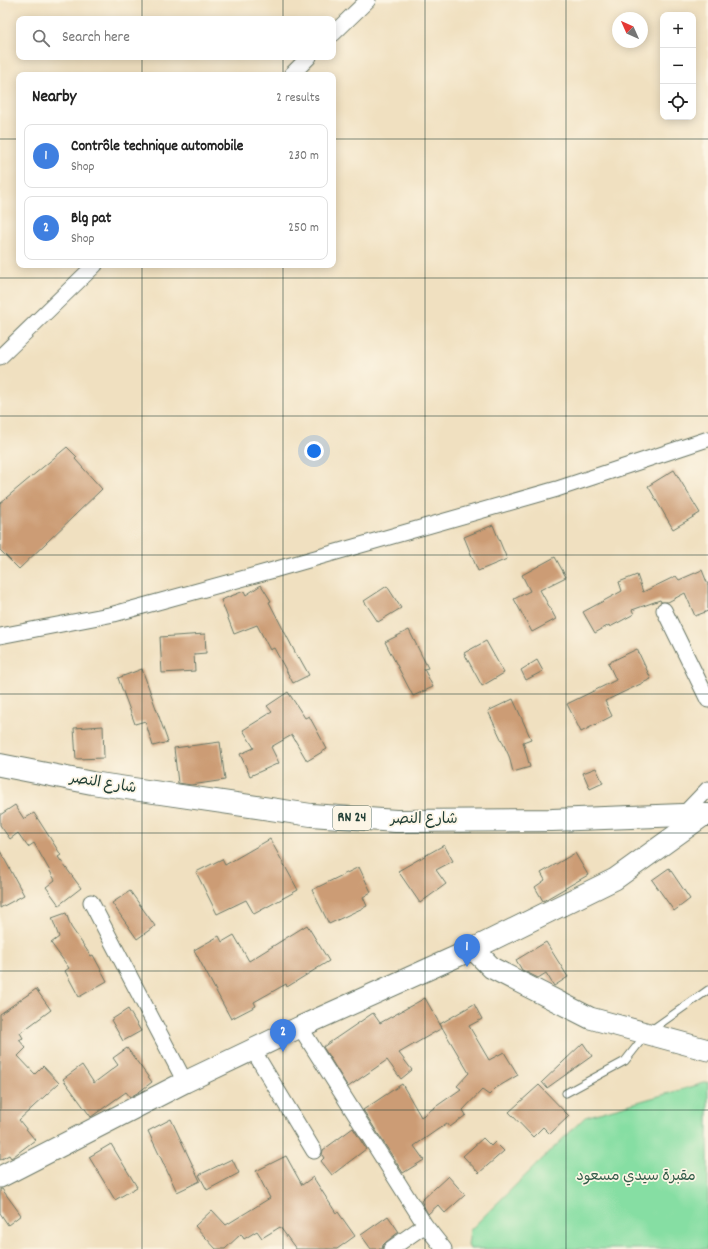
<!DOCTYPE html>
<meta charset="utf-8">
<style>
body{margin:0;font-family:Dekko,"Playpen Sans Arabic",sans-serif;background:#f6f6f6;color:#222}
.controls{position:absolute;right:12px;top:12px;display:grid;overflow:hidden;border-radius:8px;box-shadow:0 2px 10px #0003}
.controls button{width:36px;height:36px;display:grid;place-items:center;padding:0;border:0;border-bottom:1px solid #e0e0e0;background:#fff;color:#222;font:20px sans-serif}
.compass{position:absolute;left:612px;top:12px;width:36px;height:36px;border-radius:50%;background:#fff;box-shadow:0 2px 10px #0003;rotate:315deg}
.you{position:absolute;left:314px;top:451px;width:14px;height:14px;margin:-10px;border:3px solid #fff;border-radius:50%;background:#1a73e8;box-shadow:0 0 0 6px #1a73e833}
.badge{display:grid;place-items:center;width:26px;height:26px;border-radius:50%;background:#111827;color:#fff;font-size:13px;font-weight:700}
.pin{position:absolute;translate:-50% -33px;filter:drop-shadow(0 1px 2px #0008)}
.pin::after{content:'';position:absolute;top:21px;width:14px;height:12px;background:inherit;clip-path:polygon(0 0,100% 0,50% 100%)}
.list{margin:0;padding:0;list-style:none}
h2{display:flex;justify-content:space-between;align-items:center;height:52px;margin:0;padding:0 16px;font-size:17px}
h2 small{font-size:13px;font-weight:400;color:#767676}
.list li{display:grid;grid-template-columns:26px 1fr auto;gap:12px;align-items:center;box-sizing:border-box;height:64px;margin:0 8px 8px;padding:0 8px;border:1px solid #e0e0e0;border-radius:8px}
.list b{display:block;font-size:15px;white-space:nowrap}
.list p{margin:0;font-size:13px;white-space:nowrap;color:#767676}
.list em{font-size:13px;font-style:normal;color:#767676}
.icon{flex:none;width:22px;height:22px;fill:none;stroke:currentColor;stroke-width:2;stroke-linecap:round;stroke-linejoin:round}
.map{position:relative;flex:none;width:708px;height:1249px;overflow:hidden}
.search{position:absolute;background:#fff;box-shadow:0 2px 10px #0003;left:16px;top:16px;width:320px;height:44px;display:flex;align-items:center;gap:10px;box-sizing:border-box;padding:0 14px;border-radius:8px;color:#767676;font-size:15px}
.panel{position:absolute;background:#fff;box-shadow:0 2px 10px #0003;left:16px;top:72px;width:320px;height:196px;border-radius:8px}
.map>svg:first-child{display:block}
.green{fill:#86dea3;stroke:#528e6c}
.building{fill:#cc9c74}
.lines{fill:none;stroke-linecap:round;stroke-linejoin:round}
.lane-casing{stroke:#687665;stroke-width:9}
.street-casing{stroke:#687665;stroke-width:17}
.secondary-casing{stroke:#687665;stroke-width:23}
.primary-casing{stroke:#687665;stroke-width:24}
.lane{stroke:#fff;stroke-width:7}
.street{stroke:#fff;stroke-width:15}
.secondary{stroke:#fff;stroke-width:21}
.primary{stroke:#fff;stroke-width:22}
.grid{fill:none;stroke:#1f3d34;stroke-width:1;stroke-opacity:0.55}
.labels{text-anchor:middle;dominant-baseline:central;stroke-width:3.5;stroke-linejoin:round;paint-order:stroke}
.shield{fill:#fcf5e5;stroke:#617469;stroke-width:1}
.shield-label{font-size:14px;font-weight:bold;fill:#1f3d34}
.street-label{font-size:15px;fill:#1f3d34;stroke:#fcf5e5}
.park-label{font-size:15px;fill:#345d4a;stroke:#fcf5e5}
</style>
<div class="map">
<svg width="708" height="1249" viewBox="0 0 708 1249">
<rect width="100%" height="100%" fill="#fcf5e5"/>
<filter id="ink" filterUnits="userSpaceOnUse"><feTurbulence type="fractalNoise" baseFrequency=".025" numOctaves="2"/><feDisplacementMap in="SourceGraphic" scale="8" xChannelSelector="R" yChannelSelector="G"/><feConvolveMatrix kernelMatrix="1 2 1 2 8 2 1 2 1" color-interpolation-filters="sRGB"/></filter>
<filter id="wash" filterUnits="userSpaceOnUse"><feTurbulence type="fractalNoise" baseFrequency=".012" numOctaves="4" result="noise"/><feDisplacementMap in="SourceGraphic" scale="16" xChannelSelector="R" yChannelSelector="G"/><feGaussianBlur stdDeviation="0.9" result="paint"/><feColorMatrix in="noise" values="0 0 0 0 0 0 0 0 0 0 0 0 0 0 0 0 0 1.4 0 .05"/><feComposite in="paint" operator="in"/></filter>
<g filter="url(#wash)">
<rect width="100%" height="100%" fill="#f0e0c0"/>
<path class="green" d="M 708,1082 L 708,1249 L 470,1249 L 468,1245 L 470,1230 L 585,1117 Z"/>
<g id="blocks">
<path class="building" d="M 67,447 L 77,457 L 75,459 L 102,489 L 19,569 L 0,550 L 0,503 Z
M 674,470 L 700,513 L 673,529 L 648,486 Z
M 493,525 L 507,559 L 478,571 L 464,537 Z
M 555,557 L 566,577 L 540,590 L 556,619 L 532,632 L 514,599 L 530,591 L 522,575 Z
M 702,570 L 708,585 L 708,611 L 695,616 L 685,593 L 668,602 L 661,602 L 660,600 L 632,610 L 634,614 L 610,627 L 609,625 L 595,633 L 583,612 L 622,591 L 619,582 L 637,575 L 643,592 L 676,576 L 679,580 Z
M 261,585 L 271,601 L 269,602 L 298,658 L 299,657 L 309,675 L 293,683 L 274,648 L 270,650 L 257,625 L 234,634 L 221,600 L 244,591 L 246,595 Z
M 387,586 L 401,608 L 378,622 L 364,601 Z
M 409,630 L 428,668 L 424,669 L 433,687 L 413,696 L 385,642 Z
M 205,634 L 206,653 L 194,654 L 195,671 L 162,673 L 160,637 Z
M 486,641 L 504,673 L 482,686 L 464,653 Z
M 637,649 L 651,679 L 605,701 L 612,716 L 581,732 L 567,704 L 616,680 L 608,663 Z
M 537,660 L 543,671 L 526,680 L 521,670 Z
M 142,669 L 168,742 L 153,746 L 145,721 L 135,724 L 118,678 Z
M 288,692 L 305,718 L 309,716 L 327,749 L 307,761 L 292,735 L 271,747 L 279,763 L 250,776 L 240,754 L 254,748 L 243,730 L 272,712 L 267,706 Z
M 513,699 L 531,739 L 523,742 L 530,767 L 513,772 L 509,756 L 488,711 Z
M 103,726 L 104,758 L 76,759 L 74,728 Z
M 220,742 L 225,780 L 191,785 L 178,783 L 174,748 Z
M 596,768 L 603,783 L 590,789 L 583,773 Z
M 15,805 L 24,819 L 34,813 L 61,855 L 58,857 L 81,888 L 59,905 L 46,887 L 55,880 L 34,843 L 28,847 L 18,833 L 10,839 L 0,825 L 0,815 Z
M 270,839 L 298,890 L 254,914 L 246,900 L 217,914 L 196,872 L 222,859 L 225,865 Z
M 444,845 L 453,861 L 436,870 L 446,884 L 420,903 L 398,871 Z
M 0,851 L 24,895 L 0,908 Z
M 575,853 L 588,875 L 543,901 L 535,887 L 545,880 L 541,873 Z
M 359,867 L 371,892 L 363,897 L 367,906 L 329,924 L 312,890 Z
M 669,868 L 690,899 L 674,911 L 652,880 Z
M 130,891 L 155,926 L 137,939 L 112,903 Z
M 66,913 L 71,927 L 91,956 L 93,955 L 107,981 L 79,997 L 65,971 L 69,968 L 51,943 L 59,937 L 52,918 Z
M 307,925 L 329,961 L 287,987 L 286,984 L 254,1002 L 256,1006 L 231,1019 L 194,950 L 219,936 L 222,942 L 234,935 L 249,961 Z
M 546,942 L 568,977 L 554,986 L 546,973 L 538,978 L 522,970 L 516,960 Z
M 36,989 L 51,1010 L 20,1033 L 23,1038 L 19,1040 L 26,1048 L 18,1056 L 35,1074 L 43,1066 L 59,1083 L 19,1120 L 35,1140 L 14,1156 L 11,1158 L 9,1155 L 0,1160 L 0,1014 Z
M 425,998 L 442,1028 L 399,1053 L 412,1070 L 401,1079 L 387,1060 L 348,1087 L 323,1047 L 373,1013 L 380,1023 Z
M 474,1004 L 482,1019 L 469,1026 L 489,1060 L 504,1052 L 518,1075 L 496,1088 L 489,1095 L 482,1090 L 463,1110 L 466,1115 L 450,1127 L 447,1123 L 414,1146 L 424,1160 L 403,1173 L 363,1110 L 402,1084 L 421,1117 L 461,1089 L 457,1086 L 469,1073 L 440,1024 Z
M 128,1009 L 141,1031 L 123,1041 L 111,1020 Z
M 583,1043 L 592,1056 L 547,1088 L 542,1082 Z
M 127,1048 L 152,1082 L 139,1092 L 130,1097 L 126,1092 L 91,1117 L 63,1079 L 82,1065 L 94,1083 L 118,1065 L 113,1058 Z
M 539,1085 L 569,1116 L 550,1134 L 543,1127 L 533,1137 L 509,1112 Z
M 171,1119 L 200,1181 L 177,1192 L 148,1131 Z
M 353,1128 L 366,1149 L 332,1175 L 321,1161 L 324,1158 L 322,1155 L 323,1150 Z
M 483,1138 L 491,1146 L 495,1142 L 504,1151 L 479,1173 L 463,1156 Z
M 111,1144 L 137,1187 L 115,1200 L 89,1157 Z
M 286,1156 L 302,1185 L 313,1177 L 336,1213 L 338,1212 L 355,1236 L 337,1249 L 296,1249 L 280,1227 L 262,1238 L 257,1231 L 244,1239 L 241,1234 L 225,1249 L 216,1249 L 195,1226 L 212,1210 L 226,1225 L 270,1198 L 256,1171 Z
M 232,1159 L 239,1173 L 207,1190 L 199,1175 Z
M 448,1176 L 465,1195 L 445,1213 L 438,1205 L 428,1214 L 421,1201 Z
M 0,1189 L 2,1189 L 21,1215 L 8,1225 L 0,1213 Z
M 388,1216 L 399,1232 L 386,1242 L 383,1245 L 382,1249 L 371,1249 L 361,1235 Z"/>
</g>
</g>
<g filter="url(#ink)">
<use href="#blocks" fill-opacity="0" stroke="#687665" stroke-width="1"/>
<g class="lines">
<g class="lane-casing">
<path id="lane" d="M 566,1093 L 625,1061 L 647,1033 L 708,990"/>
</g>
<g class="street-casing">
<path id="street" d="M 333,34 L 368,0
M 291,75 L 309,57
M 0,357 L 95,265
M 664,610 L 708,700
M 0,636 L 114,614 L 270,571 L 557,489 L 708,439
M 683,815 L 708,789
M 91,902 L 185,1082
M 300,1027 L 425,1225 L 444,1249
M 253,1050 L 314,1151
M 391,1249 L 425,1225"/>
</g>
<g class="secondary-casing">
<path id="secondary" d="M 473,949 L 492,968 L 590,1018 L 708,1050
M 0,1177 L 185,1082 L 300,1027 L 473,949 L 615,879 L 704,815"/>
</g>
<g class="primary-casing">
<path id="primary" d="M 0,765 L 92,783 L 311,815 L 396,821 L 552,820 L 683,815 L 708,815"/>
</g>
<use href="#lane" class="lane"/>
<use href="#street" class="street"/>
<use href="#secondary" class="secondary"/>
<use href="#primary" class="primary"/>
</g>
</g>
<path class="grid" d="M 142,0 L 142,19M 283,0 L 283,19M 425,0 L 425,1249M 566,0 L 566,1249M 142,57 L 142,75M 283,57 L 283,75M 0,139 L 19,139M 333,139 L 708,139M 142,265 L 142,1249M 283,265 L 283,1249M 0,278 L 708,278M 0,416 L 708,416M 0,555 L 708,555M 0,694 L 708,694M 0,833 L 708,833M 0,971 L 708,971M 0,1110 L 708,1110"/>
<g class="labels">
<rect class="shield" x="333" y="806" width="38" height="24" rx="3"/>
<g class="shield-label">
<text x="352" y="818">RN 24</text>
</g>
<g class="street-label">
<text transform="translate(103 784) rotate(9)">شارع النصر</text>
<text x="424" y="820">شارع النصر</text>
</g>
<g class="park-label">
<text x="636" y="1177">مقبرة سيدي مسعود</text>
</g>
</g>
</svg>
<div class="controls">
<button>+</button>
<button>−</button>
<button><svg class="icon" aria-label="locate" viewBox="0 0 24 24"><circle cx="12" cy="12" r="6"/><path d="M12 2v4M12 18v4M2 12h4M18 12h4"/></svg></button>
</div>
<svg class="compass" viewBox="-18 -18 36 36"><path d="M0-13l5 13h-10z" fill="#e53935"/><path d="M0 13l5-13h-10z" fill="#767676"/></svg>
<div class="you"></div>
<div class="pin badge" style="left:467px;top:967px;background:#3f7fe0">1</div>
<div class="pin badge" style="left:283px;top:1052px;background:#3f7fe0">2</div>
<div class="search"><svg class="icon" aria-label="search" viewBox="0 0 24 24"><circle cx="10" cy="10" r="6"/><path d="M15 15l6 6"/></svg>Search here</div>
<section class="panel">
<h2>Nearby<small>2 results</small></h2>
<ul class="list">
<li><span class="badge" style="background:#3f7fe0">1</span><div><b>Contrôle technique automobile</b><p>Shop</p></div><em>230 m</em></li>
<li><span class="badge" style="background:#3f7fe0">2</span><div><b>Blg pat</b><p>Shop</p></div><em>250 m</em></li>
</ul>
</section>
</div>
